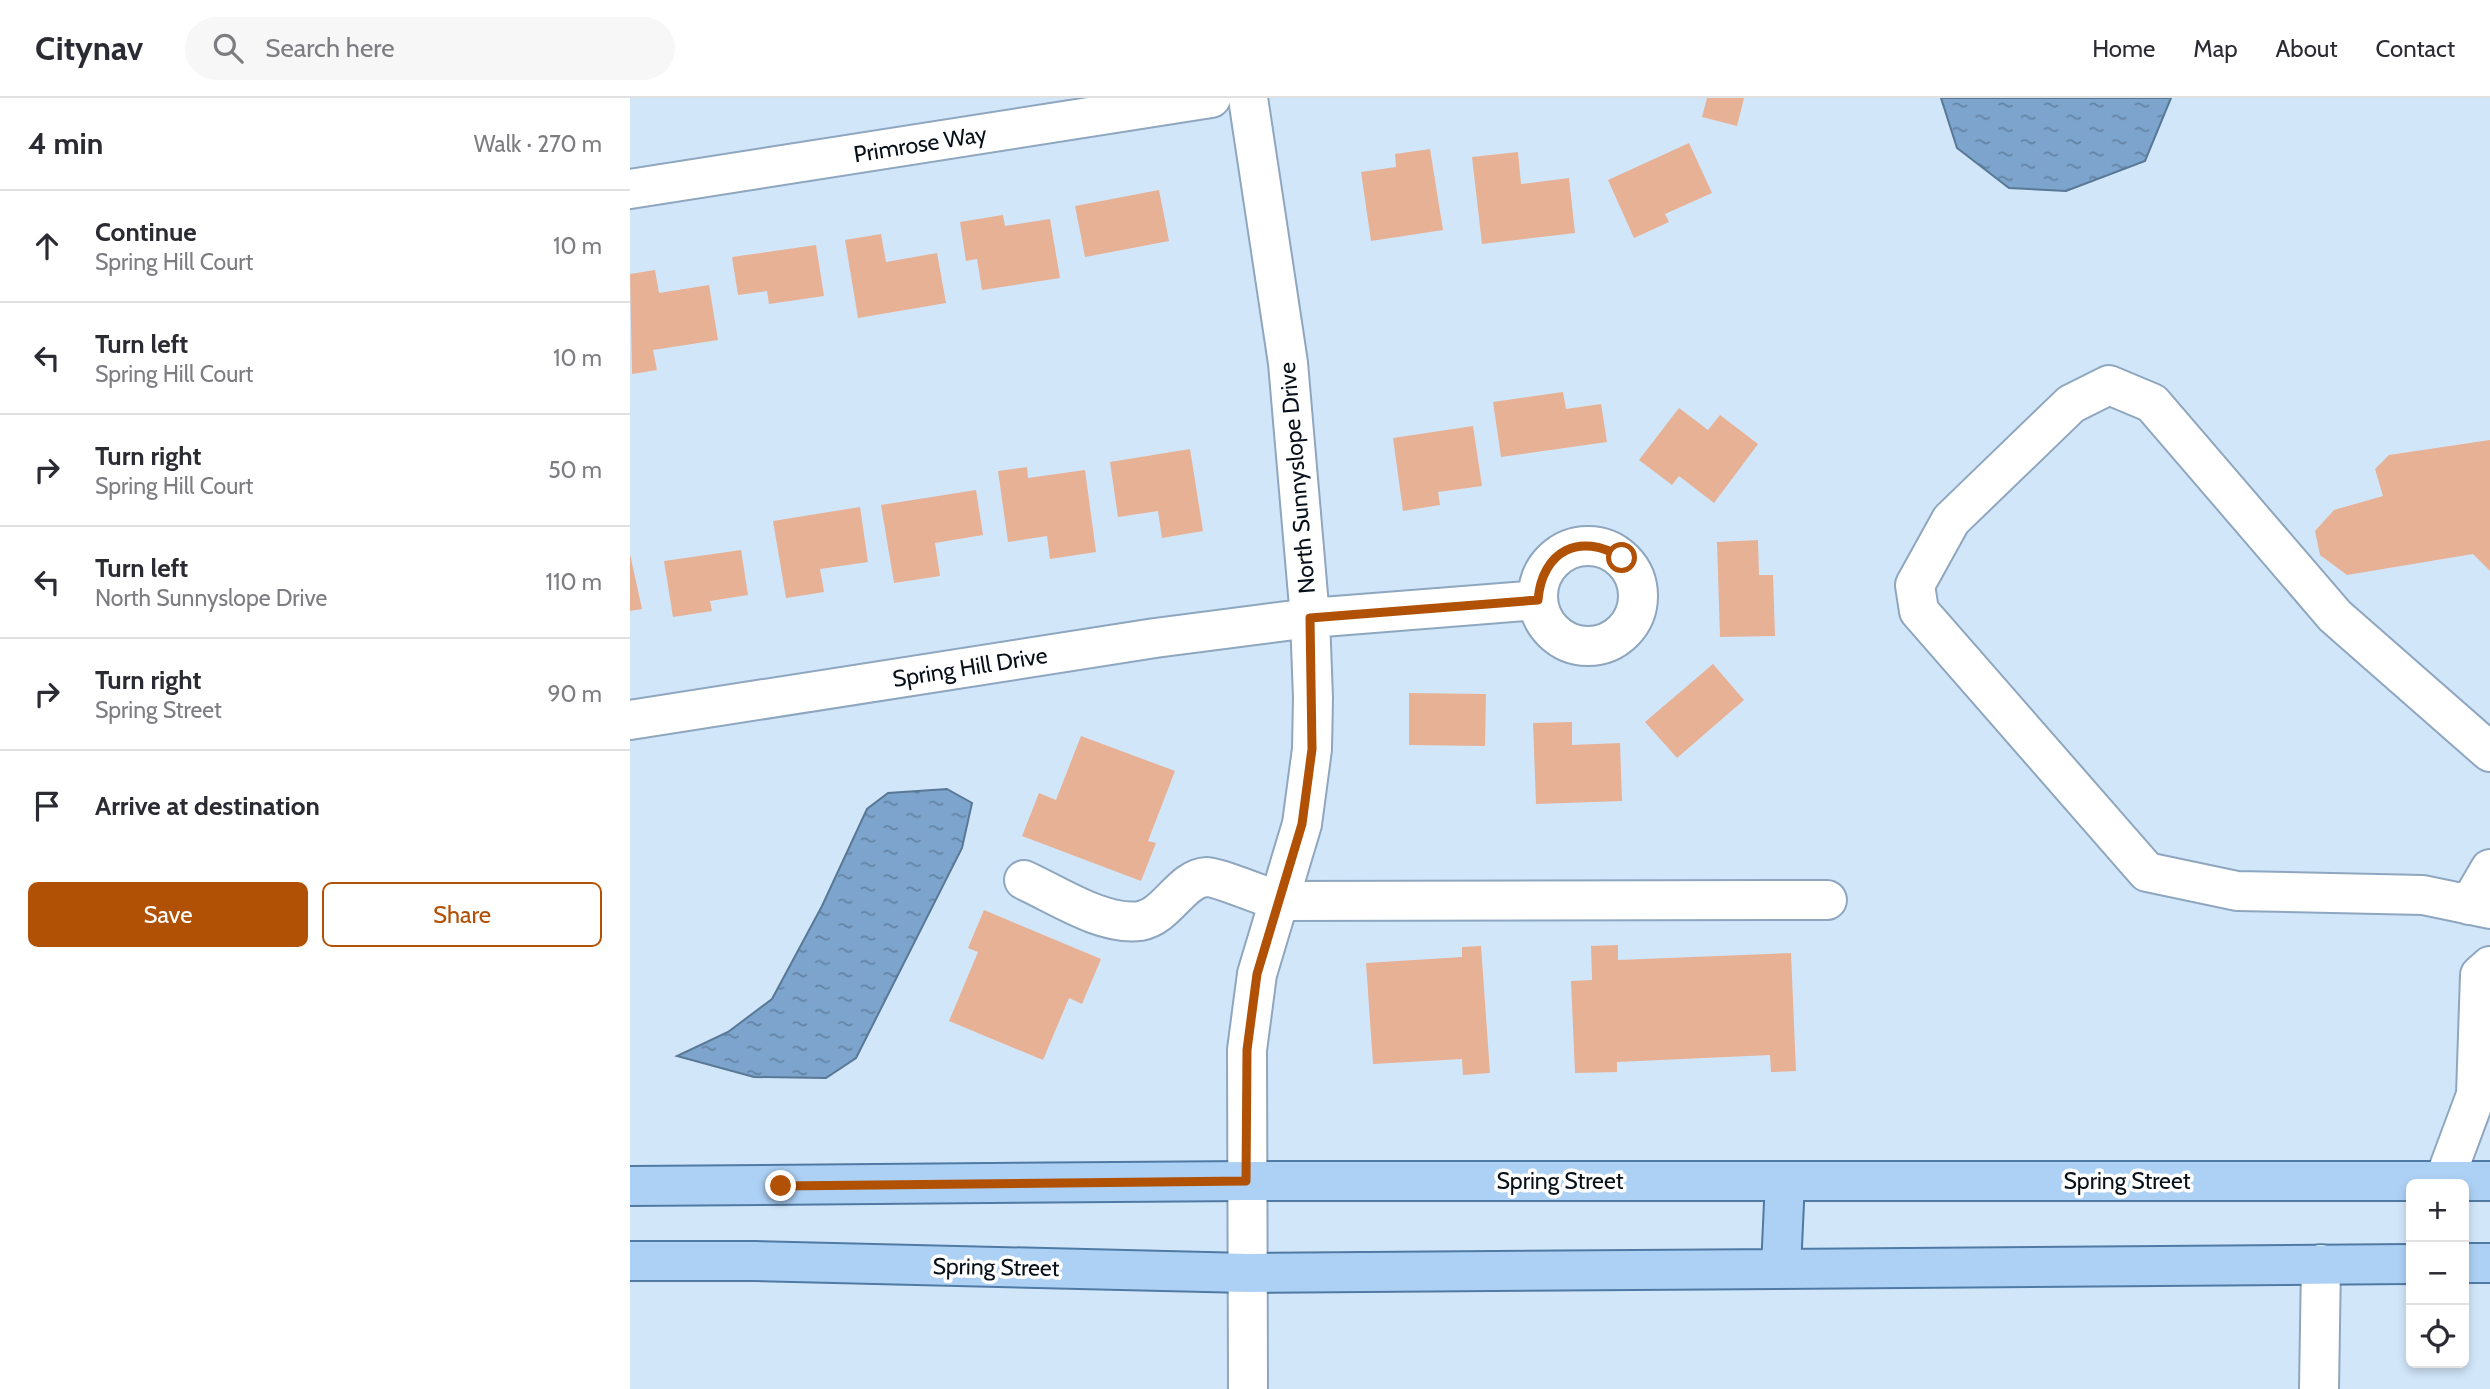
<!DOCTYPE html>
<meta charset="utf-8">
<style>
body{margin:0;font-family:Cabin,sans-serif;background:#f7f7f7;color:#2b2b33}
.controls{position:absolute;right:21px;bottom:21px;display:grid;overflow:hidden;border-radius:10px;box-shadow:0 4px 10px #0003}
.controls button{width:63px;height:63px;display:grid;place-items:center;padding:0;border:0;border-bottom:2px solid #e1e1e2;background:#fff;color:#2b2b33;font:35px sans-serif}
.stop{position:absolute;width:21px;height:21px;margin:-16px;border:5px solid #b05106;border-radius:50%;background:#fff}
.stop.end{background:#b05106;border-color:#fff;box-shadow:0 2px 7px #0008}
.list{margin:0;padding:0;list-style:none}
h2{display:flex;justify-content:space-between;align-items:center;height:91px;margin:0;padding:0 28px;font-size:30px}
h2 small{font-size:23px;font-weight:400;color:#7c7c81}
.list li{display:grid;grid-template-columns:46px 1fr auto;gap:21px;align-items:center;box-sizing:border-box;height:112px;padding:0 28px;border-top:2px solid #e1e1e2}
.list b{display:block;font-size:26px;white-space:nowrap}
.list p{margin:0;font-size:23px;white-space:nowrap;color:#7c7c81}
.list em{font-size:23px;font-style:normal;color:#7c7c81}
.actions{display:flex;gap:14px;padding:21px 28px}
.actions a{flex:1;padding:16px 0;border:2px solid #b05106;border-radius:10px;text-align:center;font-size:24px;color:#b05106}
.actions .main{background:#b05106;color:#fff}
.icon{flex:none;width:38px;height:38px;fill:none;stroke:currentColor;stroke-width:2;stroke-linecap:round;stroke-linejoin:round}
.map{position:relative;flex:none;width:1860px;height:1291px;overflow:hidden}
header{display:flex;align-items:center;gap:42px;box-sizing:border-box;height:98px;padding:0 35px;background:#fff;border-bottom:2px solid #e1e1e2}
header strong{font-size:33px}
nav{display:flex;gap:38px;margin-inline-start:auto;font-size:24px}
.search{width:490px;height:63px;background:#f7f7f7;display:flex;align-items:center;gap:18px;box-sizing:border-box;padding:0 24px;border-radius:38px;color:#7c7c81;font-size:26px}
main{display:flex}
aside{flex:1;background:#fff}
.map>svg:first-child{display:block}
.water{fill:url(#water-ripples);stroke:#597896;stroke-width:2}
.building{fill:#e7b195}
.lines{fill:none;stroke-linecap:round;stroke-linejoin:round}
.minor-casing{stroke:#8ea6be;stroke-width:42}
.major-casing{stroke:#507aa3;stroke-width:42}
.minor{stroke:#fff;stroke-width:38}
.major{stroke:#add1f5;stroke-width:38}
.route{stroke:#b05106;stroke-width:9}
.labels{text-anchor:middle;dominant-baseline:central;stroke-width:7;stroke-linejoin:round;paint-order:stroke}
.street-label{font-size:23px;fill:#081119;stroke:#fff}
</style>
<header>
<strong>Citynav</strong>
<div class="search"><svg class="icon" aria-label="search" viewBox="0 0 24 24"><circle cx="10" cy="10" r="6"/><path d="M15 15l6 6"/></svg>Search here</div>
<nav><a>Home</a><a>Map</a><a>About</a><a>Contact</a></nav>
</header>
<main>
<aside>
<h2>4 min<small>Walk · 270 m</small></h2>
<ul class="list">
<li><svg class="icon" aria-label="ahead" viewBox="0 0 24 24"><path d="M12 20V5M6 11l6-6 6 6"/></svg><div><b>Continue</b><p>Spring Hill Court</p></div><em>10 m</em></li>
<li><svg class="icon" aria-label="left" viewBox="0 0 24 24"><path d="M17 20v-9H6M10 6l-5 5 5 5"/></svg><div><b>Turn left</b><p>Spring Hill Court</p></div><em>10 m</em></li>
<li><svg class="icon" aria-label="right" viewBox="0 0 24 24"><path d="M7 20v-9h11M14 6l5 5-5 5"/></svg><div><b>Turn right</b><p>Spring Hill Court</p></div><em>50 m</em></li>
<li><svg class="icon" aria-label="left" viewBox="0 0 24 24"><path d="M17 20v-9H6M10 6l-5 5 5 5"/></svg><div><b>Turn left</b><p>North Sunnyslope Drive</p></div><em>110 m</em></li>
<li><svg class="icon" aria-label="right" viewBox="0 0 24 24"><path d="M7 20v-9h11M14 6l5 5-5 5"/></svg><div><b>Turn right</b><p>Spring Street</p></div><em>90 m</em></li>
<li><svg class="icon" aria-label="arrive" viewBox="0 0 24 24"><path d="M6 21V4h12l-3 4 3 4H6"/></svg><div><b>Arrive at destination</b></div></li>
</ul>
<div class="actions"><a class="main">Save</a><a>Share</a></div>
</aside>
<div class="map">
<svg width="1860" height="1291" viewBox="0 0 1860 1291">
<defs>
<pattern id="water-ripples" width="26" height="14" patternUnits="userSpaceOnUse" patternTransform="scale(1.75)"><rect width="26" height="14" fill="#7ca4cc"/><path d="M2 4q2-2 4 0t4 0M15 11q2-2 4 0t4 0" fill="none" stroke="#6484a5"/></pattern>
</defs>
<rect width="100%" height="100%" fill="#d2e6fa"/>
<path class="water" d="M 1311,0 L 1541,0 L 1515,63 L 1436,93 L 1379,90 L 1327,50 Z
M 317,691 L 342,705 L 332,750 L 226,960 L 196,980 L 124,979 L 47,958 L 98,934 L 142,901 L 192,808 L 237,711 L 258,695 Z"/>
<path class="building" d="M 1077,0 L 1114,0 L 1107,28 L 1072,19 Z
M 1059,45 L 1082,95 L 1035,116 L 1039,124 L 1004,140 L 978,82 Z
M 800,51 L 813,132 L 741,143 L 731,74 L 766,69 L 765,56 Z
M 888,54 L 891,86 L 939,80 L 945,135 L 852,146 L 842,59 Z
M 529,92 L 539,143 L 455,159 L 445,108 Z
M 373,117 L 375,128 L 420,121 L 430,180 L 352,192 L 347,161 L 336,163 L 330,124 Z
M 251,136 L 256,164 L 307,155 L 316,205 L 228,220 L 215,142 Z
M 186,147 L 194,198 L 139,206 L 137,193 L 108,197 L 102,159 Z
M 25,172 L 29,195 L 79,187 L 88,242 L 23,252 L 27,272 L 2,276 L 0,176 Z
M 933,294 L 936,311 L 971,306 L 977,344 L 871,359 L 863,304 Z
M 1049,310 L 1078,332 L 1090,317 L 1128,346 L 1084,405 L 1049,378 L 1042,387 L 1009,362 Z
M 843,328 L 852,388 L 808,394 L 810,407 L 773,413 L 763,340 Z
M 1860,342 L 1860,473 L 1843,456 L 1717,477 L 1690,457 L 1685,433 L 1704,412 L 1753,398 L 1745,371 L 1759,357 Z
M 560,351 L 573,433 L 532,440 L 528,413 L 488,419 L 480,364 Z
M 397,369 L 398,380 L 455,372 L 466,454 L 420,461 L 417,438 L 378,444 L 368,373 Z
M 346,392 L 353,437 L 305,445 L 310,478 L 264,485 L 251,407 Z
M 230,409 L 238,464 L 190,471 L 194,494 L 156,500 L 143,423 Z
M 1128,442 L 1129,477 L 1143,477 L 1145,538 L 1090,539 L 1087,444 Z
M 111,452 L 118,497 L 80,503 L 82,513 L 43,519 L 34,463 Z
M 0,456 L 12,511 L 0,513 Z
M 1083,566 L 1114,602 L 1047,660 L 1015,624 Z
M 779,595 L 856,596 L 855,648 L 779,647 Z
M 942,624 L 942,647 L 990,645 L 992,703 L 906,706 L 903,625 Z
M 451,638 L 545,673 L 518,743 L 526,745 L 511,783 L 392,738 L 409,695 L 426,702 Z
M 354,812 L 471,861 L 452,906 L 439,900 L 413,962 L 319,923 L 348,854 L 338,850 Z
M 988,847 L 988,862 L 1161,855 L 1166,973 L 1141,974 L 1140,957 L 987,964 L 987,974 L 945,975 L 941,883 L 962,882 L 961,848 Z
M 851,848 L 860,975 L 833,977 L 832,961 L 743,966 L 736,865 L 832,859 L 832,849 Z"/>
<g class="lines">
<g class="minor-casing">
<path id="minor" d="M 0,91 L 581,0
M908 498a50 50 0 1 1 100 0a50 50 0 1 1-100 0Z
M 0,622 L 525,540 L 680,520 L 908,502
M 1860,654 L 1705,518 L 1522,305 L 1479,287 L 1441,306 L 1321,422 L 1285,487 L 1289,513 L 1517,774 L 1607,793 L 1793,797 L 1860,811
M 394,782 C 427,797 473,828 510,823 C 538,818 551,780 577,779 C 587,779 636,799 649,803 L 1197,802
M 1839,807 L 1860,771
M 1814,1083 L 1846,997 L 1850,877 L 1860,868
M 618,1291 L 617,952 L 627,876 L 672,726 L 682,651 L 683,600 L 680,520 L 658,265 L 618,0
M 1689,1291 L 1691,1166"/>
</g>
<g class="major-casing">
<path id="major" d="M 0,1088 L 616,1083 L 1860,1083
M 0,1163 L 124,1163 L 617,1175 L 1781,1166
M 1834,1165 L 1860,1165
M 1151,1170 L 1155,1083"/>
</g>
<use href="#minor" class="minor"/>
<use href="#major" class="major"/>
</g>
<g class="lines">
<path class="route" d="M 151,1088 L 616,1083 L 617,952 L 627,876 L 672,726 L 682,651 L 680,520 L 908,502 C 912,453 950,433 992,460"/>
</g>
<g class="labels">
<g class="street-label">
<text transform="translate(290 46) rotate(-9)">Primrose Way</text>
<text transform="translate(667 380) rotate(-95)">North Sunnyslope Drive</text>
<text transform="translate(340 569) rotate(-9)">Spring Hill Drive</text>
<text x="930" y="1083">Spring Street</text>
<text x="1497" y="1083">Spring Street</text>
<text transform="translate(366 1169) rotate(1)">Spring Street</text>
</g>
</g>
</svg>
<div class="controls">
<button>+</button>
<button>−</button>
<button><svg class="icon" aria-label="locate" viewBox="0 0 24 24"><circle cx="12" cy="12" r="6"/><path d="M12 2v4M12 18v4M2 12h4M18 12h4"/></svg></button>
</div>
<div class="stop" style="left:992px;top:460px"></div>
<div class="stop end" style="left:151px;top:1088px"></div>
</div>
</main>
